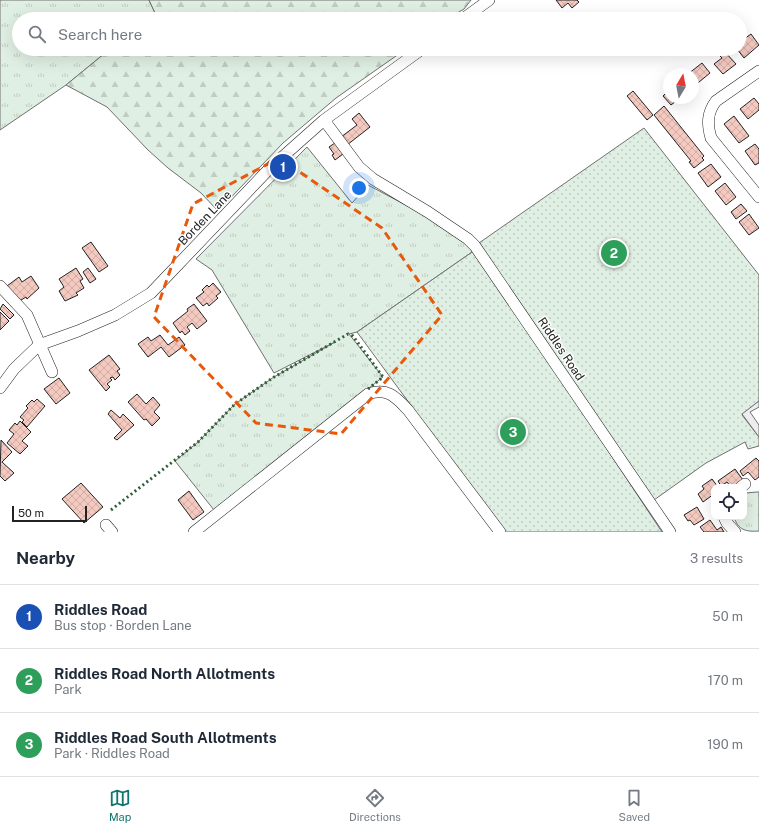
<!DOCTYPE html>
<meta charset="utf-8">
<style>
:root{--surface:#fff;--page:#f2f2f3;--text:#1f2937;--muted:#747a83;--line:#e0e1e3;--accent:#0f766e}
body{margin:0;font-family:"Public Sans",sans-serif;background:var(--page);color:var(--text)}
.controls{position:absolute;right:12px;bottom:12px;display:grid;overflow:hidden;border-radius:8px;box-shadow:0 4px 16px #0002}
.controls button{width:36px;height:36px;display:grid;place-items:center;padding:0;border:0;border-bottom:1px solid var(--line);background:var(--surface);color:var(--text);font:20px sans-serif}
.compass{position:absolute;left:663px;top:68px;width:36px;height:36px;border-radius:50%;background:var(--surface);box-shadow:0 4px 16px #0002;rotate:10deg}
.scale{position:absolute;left:12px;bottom:10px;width:75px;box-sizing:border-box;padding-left:4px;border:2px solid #222;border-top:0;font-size:11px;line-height:14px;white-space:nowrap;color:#222;-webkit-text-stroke:3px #fff;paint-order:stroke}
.you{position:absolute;left:359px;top:188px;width:14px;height:14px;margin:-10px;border:3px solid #fff;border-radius:50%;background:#1a73e8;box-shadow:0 0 0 6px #1a73e833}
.badge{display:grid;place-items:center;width:26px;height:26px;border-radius:50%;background:var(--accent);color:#fff;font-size:13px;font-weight:700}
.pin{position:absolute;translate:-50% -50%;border:2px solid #fff;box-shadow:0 1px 4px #0006}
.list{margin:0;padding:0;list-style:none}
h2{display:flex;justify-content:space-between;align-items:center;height:52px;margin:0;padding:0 16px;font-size:17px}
h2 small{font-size:13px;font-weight:400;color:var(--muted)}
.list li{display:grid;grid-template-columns:26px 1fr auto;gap:12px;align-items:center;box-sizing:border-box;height:64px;padding:0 16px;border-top:1px solid var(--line)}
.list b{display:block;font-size:15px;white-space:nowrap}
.list p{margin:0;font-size:13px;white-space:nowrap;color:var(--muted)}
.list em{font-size:13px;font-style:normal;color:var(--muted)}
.icon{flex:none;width:22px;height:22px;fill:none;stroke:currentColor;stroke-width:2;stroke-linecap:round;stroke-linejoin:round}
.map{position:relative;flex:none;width:759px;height:532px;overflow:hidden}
.search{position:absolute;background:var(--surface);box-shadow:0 4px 16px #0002;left:12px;right:12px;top:12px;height:44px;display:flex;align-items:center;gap:10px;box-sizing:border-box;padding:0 14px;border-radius:22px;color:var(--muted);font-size:15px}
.sheet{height:244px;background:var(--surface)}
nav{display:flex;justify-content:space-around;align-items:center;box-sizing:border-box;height:56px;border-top:1px solid var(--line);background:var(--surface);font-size:11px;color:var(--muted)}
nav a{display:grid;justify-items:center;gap:2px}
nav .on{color:var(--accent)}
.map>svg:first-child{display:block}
.grass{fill:url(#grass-tufts);stroke:#6f6f6f}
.forest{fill:url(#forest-firs);stroke:#6f6f6f}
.park{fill:url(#park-dots);stroke:#6f6f6f}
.parking{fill:#ededed;stroke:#6f6f6f}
.building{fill:url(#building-cross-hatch);stroke:#222}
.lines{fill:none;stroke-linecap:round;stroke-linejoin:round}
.minor-casing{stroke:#222;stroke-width:12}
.minor{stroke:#fff;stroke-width:11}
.hedge{stroke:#2f5e38;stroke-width:3;stroke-dasharray:2 3;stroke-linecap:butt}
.marked{fill:none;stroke:#e8590c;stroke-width:3;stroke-dasharray:8 5;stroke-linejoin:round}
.labels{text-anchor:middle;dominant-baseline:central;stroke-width:3;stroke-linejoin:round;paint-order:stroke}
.street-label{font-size:12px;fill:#222;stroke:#fff}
</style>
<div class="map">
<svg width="759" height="532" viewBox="0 0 759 532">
<defs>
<pattern id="grass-tufts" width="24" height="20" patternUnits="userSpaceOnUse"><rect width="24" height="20" fill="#e0efe3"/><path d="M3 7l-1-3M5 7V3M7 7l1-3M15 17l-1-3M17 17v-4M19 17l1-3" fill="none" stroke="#c0cdc2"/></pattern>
<pattern id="forest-firs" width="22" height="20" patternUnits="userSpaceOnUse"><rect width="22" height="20" fill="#e0efe3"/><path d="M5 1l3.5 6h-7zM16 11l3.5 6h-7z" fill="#c0cdc2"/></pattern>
<pattern id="park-dots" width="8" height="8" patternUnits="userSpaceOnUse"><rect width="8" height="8" fill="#e0efe3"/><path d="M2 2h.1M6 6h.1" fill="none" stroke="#c0cdc2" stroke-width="1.8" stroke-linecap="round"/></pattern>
<pattern id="building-cross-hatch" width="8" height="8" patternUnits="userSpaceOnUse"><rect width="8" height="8" fill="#f3c9c0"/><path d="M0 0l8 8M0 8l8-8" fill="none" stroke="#d0aca5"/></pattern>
</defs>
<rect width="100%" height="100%" fill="#fff"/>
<path class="grass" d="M 0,0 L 149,0 L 155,13 L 147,19 L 19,19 L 19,49 L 110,49 L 66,85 L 0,130 Z
M 307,147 L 352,203 L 368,185 L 432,219 L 475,250 L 357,332 L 349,334 L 383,377 L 214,510 L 175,461 L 198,442 L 235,404 L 274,377 L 335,342 L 274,373 L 212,270 L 196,259 Z
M 757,492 L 759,492 L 759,531 C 746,532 738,530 734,517 L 744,517 L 744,494 L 746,493 Z"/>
<path class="forest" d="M 149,0 L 471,0 L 464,9 L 447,19 L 147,19 L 155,13 Z
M 110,49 L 406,49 L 336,98 L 283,143 L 218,211 L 201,193 L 168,168 L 148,150 L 107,107 L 66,85 Z"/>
<path class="park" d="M 644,128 L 759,275 L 759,401 L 742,415 L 759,437 L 759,446 L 748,449 L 745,442 L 706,463 L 654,500 L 479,243 Z
M 475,250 L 662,532 L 504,532 L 357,332 Z"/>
<path class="parking" d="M 759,401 L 759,407 L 750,412 L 759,425 L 759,437 L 742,414 Z"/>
<path class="building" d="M 556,0 L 577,0 L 579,2 L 572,8 L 568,3 L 562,8 Z
M 751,34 L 759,45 L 744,58 L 737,49 L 740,49 L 740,42 Z
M 725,52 L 736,64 L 723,74 L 714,64 L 722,58 L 720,56 Z
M 702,63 L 710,73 L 693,87 L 693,74 L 688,74 Z
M 669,90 L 669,98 L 680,98 L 671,105 L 663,96 Z
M 633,91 L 653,115 L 647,120 L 627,96 Z
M 754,98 L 759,104 L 759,110 L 748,119 L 740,109 Z
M 664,106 L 704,156 L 702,158 L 704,160 L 694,168 L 689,162 L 691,161 L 654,115 Z
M 359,113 L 370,127 L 347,145 L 341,137 L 357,125 L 352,119 Z
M 734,116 L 749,136 L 739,143 L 724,124 Z
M 335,143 L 343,154 L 335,160 L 332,155 L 334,154 L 329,147 Z
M 755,144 L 759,149 L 759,163 L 755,165 L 745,151 Z
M 711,164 L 721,177 L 708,187 L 698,173 Z
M 725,183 L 736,197 L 726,205 L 715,191 Z
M 741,204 L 747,211 L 736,219 L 731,212 Z
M 749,214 L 759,228 L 749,235 L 739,222 Z
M 91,242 L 108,266 L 99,272 L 82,248 Z
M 76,268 L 83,279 L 80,281 L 84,288 L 76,293 L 78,295 L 65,301 L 59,291 L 64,287 L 59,279 Z
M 88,268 L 96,279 L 90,283 L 83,272 Z
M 31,276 L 39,288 L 27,299 L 26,297 L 18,302 L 7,286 L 19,277 L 22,282 Z
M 213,283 L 221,292 L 216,296 L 218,298 L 209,306 L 207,303 L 203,306 L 196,298 L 204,292 L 202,290 L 207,285 L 209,287 Z
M 3,304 L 14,315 L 10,319 L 0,309 Z
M 194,304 L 207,321 L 197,329 L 192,323 L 187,327 L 190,331 L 185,335 L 182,331 L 180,333 L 173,323 L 188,311 L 187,309 Z
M 0,312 L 9,321 L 0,330 Z
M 160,335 L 168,345 L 179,337 L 185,345 L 169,357 L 161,347 L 148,357 L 138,344 L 148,337 L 151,341 Z
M 109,355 L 120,369 L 117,371 L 120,375 L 115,380 L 113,377 L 110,378 L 112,380 L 107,384 L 110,387 L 106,391 L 89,370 Z
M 59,378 L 70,393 L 56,404 L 44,389 Z
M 137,394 L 146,404 L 153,397 L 160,405 L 154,412 L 160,418 L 152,426 L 146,419 L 144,420 L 128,402 Z
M 37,399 L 45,406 L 27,427 L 22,422 L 24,420 L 20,417 L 28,408 L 26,406 L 32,400 L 34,402 Z
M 111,410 L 120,418 L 123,414 L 134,425 L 117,440 L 114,438 L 122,430 L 108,414 Z
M 20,421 L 31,432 L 22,441 L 28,446 L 20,454 L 7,443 L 14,434 L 9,430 L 15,423 L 17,425 Z
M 1,440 L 12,452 L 2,462 L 14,473 L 5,481 L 0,476 Z
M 756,458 L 759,461 L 759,477 L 755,480 L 748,472 L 743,476 L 740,471 Z
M 735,469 L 743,480 L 738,487 L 731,487 L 727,482 L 721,486 L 718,481 Z
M 712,479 L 718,487 L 714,487 L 714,494 L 703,502 L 698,494 L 704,489 L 702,486 Z
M 81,483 L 103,507 L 84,523 L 62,499 Z
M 189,491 L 204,512 L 193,520 L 178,500 Z
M 697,507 L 704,519 L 694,525 L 690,520 L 688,521 L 684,515 Z
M 710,520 L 717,530 L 721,527 L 724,532 L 704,532 L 700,527 Z"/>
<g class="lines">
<g class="minor-casing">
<path id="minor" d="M 463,19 L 489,0
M 759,71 L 716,101 C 707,113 707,124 711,138 L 759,197
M 324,120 L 359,167 L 373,179 L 428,212 L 468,239 L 475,246 L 670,532
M 0,286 L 27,315 L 52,372
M 0,388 L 14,369 L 39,345 L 78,331 L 115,315 L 151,293 L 270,168 L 324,120 L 422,49
M 741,487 L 745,484
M 724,517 L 727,523 L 735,532
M 106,525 L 112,532
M 194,532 L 368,394 C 387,387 396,397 408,410 L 500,532"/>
</g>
<use href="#minor" class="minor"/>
<path class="hedge" d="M 111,510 L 198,442 L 235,404 L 274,377 L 348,334 L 353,336 L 383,377 L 367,390"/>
</g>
<path class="marked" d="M 279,158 L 382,228 L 442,315 L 341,434 L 256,423 L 154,317 L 193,204 Z"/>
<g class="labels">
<g class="street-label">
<text transform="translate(205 218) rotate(-46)">Borden Lane</text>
<text transform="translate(561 349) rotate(56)">Riddles Road</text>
</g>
</g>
</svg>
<div class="controls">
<button><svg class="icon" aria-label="locate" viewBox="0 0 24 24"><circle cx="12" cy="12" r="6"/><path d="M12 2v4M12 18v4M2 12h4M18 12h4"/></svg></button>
</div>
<svg class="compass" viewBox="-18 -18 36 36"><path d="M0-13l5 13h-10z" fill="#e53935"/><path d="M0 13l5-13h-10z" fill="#747a83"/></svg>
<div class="scale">50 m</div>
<div class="you"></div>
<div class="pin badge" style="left:283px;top:167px;background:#1a4fb4">1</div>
<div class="pin badge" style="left:614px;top:253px;background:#2e9e5b">2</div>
<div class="pin badge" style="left:513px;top:432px;background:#2e9e5b">3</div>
<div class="search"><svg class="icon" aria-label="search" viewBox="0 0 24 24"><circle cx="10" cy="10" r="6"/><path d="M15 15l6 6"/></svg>Search here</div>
</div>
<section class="sheet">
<h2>Nearby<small>3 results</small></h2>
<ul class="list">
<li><span class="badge" style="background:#1a4fb4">1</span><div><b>Riddles Road</b><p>Bus stop · Borden Lane</p></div><em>50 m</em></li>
<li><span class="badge" style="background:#2e9e5b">2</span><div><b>Riddles Road North Allotments</b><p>Park</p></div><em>170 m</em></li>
<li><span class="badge" style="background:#2e9e5b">3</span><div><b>Riddles Road South Allotments</b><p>Park · Riddles Road</p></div><em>190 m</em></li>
</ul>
</section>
<nav>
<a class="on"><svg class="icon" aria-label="map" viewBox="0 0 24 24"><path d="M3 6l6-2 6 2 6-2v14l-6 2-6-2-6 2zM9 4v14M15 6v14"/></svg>Map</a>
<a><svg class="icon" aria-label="directions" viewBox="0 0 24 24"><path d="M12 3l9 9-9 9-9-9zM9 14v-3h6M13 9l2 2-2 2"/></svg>Directions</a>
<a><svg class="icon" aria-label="saved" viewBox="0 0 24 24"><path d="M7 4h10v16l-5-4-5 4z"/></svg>Saved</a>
</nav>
